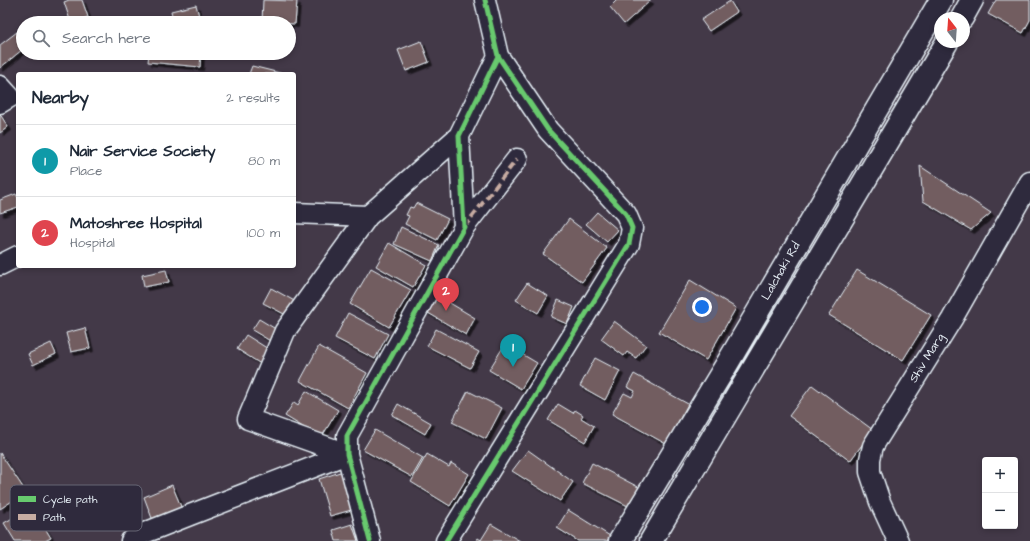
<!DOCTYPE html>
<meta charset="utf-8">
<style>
:root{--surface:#fff;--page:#f6f6f7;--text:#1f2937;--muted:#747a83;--line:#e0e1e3;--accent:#ea580c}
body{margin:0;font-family:"Architects Daughter",sans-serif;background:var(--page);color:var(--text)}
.controls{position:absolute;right:12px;bottom:12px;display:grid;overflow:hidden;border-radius:4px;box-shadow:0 2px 6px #0003}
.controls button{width:36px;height:36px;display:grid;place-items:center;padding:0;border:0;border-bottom:1px solid var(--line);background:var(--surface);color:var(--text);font:20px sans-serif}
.compass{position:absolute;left:934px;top:12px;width:36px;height:36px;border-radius:50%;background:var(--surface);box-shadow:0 2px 6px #0003;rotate:343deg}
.you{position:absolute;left:702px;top:307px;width:14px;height:14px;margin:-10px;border:3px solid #fff;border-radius:50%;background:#1a73e8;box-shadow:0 0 0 6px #1a73e833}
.badge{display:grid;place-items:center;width:26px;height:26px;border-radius:50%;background:var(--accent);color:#fff;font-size:13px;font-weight:700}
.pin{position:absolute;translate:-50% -33px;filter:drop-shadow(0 1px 2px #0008)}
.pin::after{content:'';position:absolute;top:21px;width:14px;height:12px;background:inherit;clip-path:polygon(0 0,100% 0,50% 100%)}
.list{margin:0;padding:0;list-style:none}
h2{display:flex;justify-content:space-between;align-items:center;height:52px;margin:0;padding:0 16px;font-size:17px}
h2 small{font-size:13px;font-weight:400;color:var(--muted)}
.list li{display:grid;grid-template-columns:26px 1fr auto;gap:12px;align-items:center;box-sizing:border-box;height:72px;padding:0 16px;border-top:1px solid var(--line)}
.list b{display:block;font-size:15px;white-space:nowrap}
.list p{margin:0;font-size:13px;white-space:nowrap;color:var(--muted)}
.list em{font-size:13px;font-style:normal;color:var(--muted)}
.icon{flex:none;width:22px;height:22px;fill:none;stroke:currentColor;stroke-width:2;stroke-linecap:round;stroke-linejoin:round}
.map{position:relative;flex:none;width:1030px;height:541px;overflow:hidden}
.search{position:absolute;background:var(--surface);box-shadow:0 2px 6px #0003;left:16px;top:16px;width:280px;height:44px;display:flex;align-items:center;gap:10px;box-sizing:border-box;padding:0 14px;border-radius:22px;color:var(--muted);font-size:15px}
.panel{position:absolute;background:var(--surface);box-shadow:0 2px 6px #0003;left:16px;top:72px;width:280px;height:196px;border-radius:4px}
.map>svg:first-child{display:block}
.building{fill:#725d60;stroke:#e8f1f8;filter:url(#shadow)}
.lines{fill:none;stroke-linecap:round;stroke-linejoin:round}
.minor-casing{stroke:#e8f1f8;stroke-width:23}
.secondary-casing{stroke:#e8f1f8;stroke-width:25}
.minor{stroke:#2f2a3d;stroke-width:20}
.secondary{stroke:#2f2a3d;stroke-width:22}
.quiet{stroke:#c7aca2;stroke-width:4;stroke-dasharray:8 4;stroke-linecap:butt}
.cycleway-casing{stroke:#2f2a3d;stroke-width:8}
.cycleway{stroke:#67ca6e;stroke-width:5}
.labels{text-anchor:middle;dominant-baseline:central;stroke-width:3.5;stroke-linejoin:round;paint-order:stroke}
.street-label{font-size:12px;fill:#e8f1f8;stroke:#2f2a3d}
.key{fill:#2f2a3d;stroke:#666675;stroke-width:1}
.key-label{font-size:11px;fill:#e8f1f8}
</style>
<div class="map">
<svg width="1030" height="541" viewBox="0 0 1030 541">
<defs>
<filter id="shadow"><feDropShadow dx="3.5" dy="3.5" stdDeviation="0" flood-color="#0009"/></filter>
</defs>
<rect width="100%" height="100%" fill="#433948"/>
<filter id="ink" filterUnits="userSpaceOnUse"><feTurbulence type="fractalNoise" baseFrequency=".025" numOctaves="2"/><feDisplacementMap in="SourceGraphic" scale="8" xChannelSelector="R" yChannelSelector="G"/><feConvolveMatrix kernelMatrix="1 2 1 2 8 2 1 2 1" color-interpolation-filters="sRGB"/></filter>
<g filter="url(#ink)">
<path class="building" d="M 69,0 L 82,0 L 88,17 L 71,23 L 64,2 Z
M 263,0 L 297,1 L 295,24 L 262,22 Z
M 617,0 L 650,0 L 650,1 L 624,24 L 610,7 Z
M 996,0 L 1030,0 L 1030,20 L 1023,33 L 988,14 Z
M 730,1 L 737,12 L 709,31 L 701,20 Z
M 196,5 L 201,23 L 174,23 L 171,11 Z
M 17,32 L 23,39 L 23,49 L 0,68 L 0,45 Z
M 421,41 L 429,62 L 406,71 L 398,50 Z
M 149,53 L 201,53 L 200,67 L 148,62 Z
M 252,66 L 284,74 L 249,74 Z
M 0,114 L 8,127 L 0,133 Z
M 920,166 L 991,213 L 971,230 L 923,201 Z
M 16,194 L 18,198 L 18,207 L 0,213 L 0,200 Z
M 416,203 L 448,219 L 437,240 L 405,224 L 409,216 L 406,215 L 410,207 L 413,208 Z
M 597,212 L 618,230 L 607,242 L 586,224 Z
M 569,219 L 607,248 L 582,282 L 543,254 Z
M 401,227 L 439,245 L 432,261 L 394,244 Z
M 389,243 L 426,265 L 413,287 L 376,266 Z
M 371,268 L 411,290 L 389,327 L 350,304 Z
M 166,270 L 169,282 L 144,287 L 142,275 Z
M 857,270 L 931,315 L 903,360 L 829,315 Z
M 690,280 L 736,308 L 706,360 L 659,332 Z
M 527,283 L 548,296 L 538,313 L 516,300 Z
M 271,288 L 298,303 L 290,317 L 263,303 Z
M 433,293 L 475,318 L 466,335 L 423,310 Z
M 558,300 L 574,307 L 567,324 L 551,317 Z
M 348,313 L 388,334 L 375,359 L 335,338 Z
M 259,319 L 279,331 L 272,342 L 252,330 Z
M 614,321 L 646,345 L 636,358 L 627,352 L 624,356 L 601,339 Z
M 85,328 L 90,348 L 71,352 L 66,333 Z
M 436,329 L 479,352 L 470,368 L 427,346 Z
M 246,335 L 273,352 L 264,366 L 237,349 Z
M 51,343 L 56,354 L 33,365 L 28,354 Z
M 505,344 L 537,363 L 521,389 L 489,370 Z
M 319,346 L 367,373 L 348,408 L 300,381 Z
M 595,358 L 620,371 L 605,400 L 580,386 Z
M 634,374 L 688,404 L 666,444 L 612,414 L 624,393 L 632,397 L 635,391 L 627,387 Z
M 812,385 L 873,430 L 850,461 L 789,416 Z
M 306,391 L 338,410 L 321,438 L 285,416 L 294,402 L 298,405 Z
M 468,391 L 502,408 L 486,439 L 452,422 Z
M 398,404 L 431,423 L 425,434 L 392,415 Z
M 558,404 L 573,413 L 575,410 L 583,415 L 581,418 L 594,426 L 585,442 L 548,420 Z
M 375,430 L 423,458 L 412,477 L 363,450 Z
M 528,450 L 573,482 L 560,501 L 512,471 Z
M 0,453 L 26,492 L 0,509 Z
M 427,454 L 449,467 L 451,463 L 469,474 L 450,506 L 411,482 Z
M 592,463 L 646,491 L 636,510 L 582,483 Z
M 343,471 L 355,509 L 330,516 L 319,479 Z
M 172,485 L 182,509 L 153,521 L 144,497 Z
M 32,507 L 51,538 L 45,541 L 15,541 L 4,523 Z
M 568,510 L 610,536 L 607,541 L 578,541 L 557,528 Z
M 352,524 L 358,541 L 336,541 L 333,530 Z
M 491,524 L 520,541 L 476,541 L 478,538 L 481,540 Z"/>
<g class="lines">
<g class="minor-casing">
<path id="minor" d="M 0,86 L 10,97 L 0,103
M 294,213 L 368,216
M 464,227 L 517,159
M 0,265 L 18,256
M 347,454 L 248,419 L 285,331 L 368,216 L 459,136
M 131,541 L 142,534 L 190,515 L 347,454
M 370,541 L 347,454 L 347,436 L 464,227 L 459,136 L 498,56 L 485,0
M 446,541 L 629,244 L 632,228 L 626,214 L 548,130 L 498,56
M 898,541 L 880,502 L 870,472 L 870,459 L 873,446 L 952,319 L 1030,182"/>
</g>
<g class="secondary-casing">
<path id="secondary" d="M 962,18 L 972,0
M 620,541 L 727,364 L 941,0
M 651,541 L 947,42"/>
</g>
<use href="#minor" class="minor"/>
<use href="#secondary" class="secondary"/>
<path class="quiet" d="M 464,227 L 517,159"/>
<g class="cycleway-casing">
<path id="cycleway" d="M 370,541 L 347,454 L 347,436 L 464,227 L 459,136 L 498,56 L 485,0
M 446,541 L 629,244 L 632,228 L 626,214 L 548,130 L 498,56"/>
</g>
<use href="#cycleway" class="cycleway"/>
</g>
</g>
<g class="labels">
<g class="street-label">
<text transform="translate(781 271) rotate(-60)">Lalchaki Rd</text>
<text transform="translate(927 358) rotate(-58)">Shiv Marg</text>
</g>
</g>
<rect x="10" y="485" width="132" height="46" rx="6" class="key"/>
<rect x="18" y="496" width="18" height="6" fill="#67ca6e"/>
<rect x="18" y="514" width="18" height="6" fill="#c7aca2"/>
<g class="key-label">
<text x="43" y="503">Cycle path</text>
<text x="43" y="521">Path</text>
</g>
</svg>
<div class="controls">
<button>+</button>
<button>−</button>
</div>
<svg class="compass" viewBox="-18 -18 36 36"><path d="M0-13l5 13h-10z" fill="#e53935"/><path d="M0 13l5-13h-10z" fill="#747a83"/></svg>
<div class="you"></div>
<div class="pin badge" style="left:513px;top:367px;background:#0f9aa8">1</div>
<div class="pin badge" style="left:446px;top:311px;background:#e0444e">2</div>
<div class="search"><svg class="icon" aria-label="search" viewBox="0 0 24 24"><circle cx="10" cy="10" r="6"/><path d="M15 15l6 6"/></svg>Search here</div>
<section class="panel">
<h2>Nearby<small>2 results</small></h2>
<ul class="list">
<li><span class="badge" style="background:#0f9aa8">1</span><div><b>Nair Service Society</b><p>Place</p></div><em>80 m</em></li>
<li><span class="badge" style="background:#e0444e">2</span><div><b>Matoshree Hospital</b><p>Hospital</p></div><em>100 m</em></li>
</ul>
</section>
</div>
